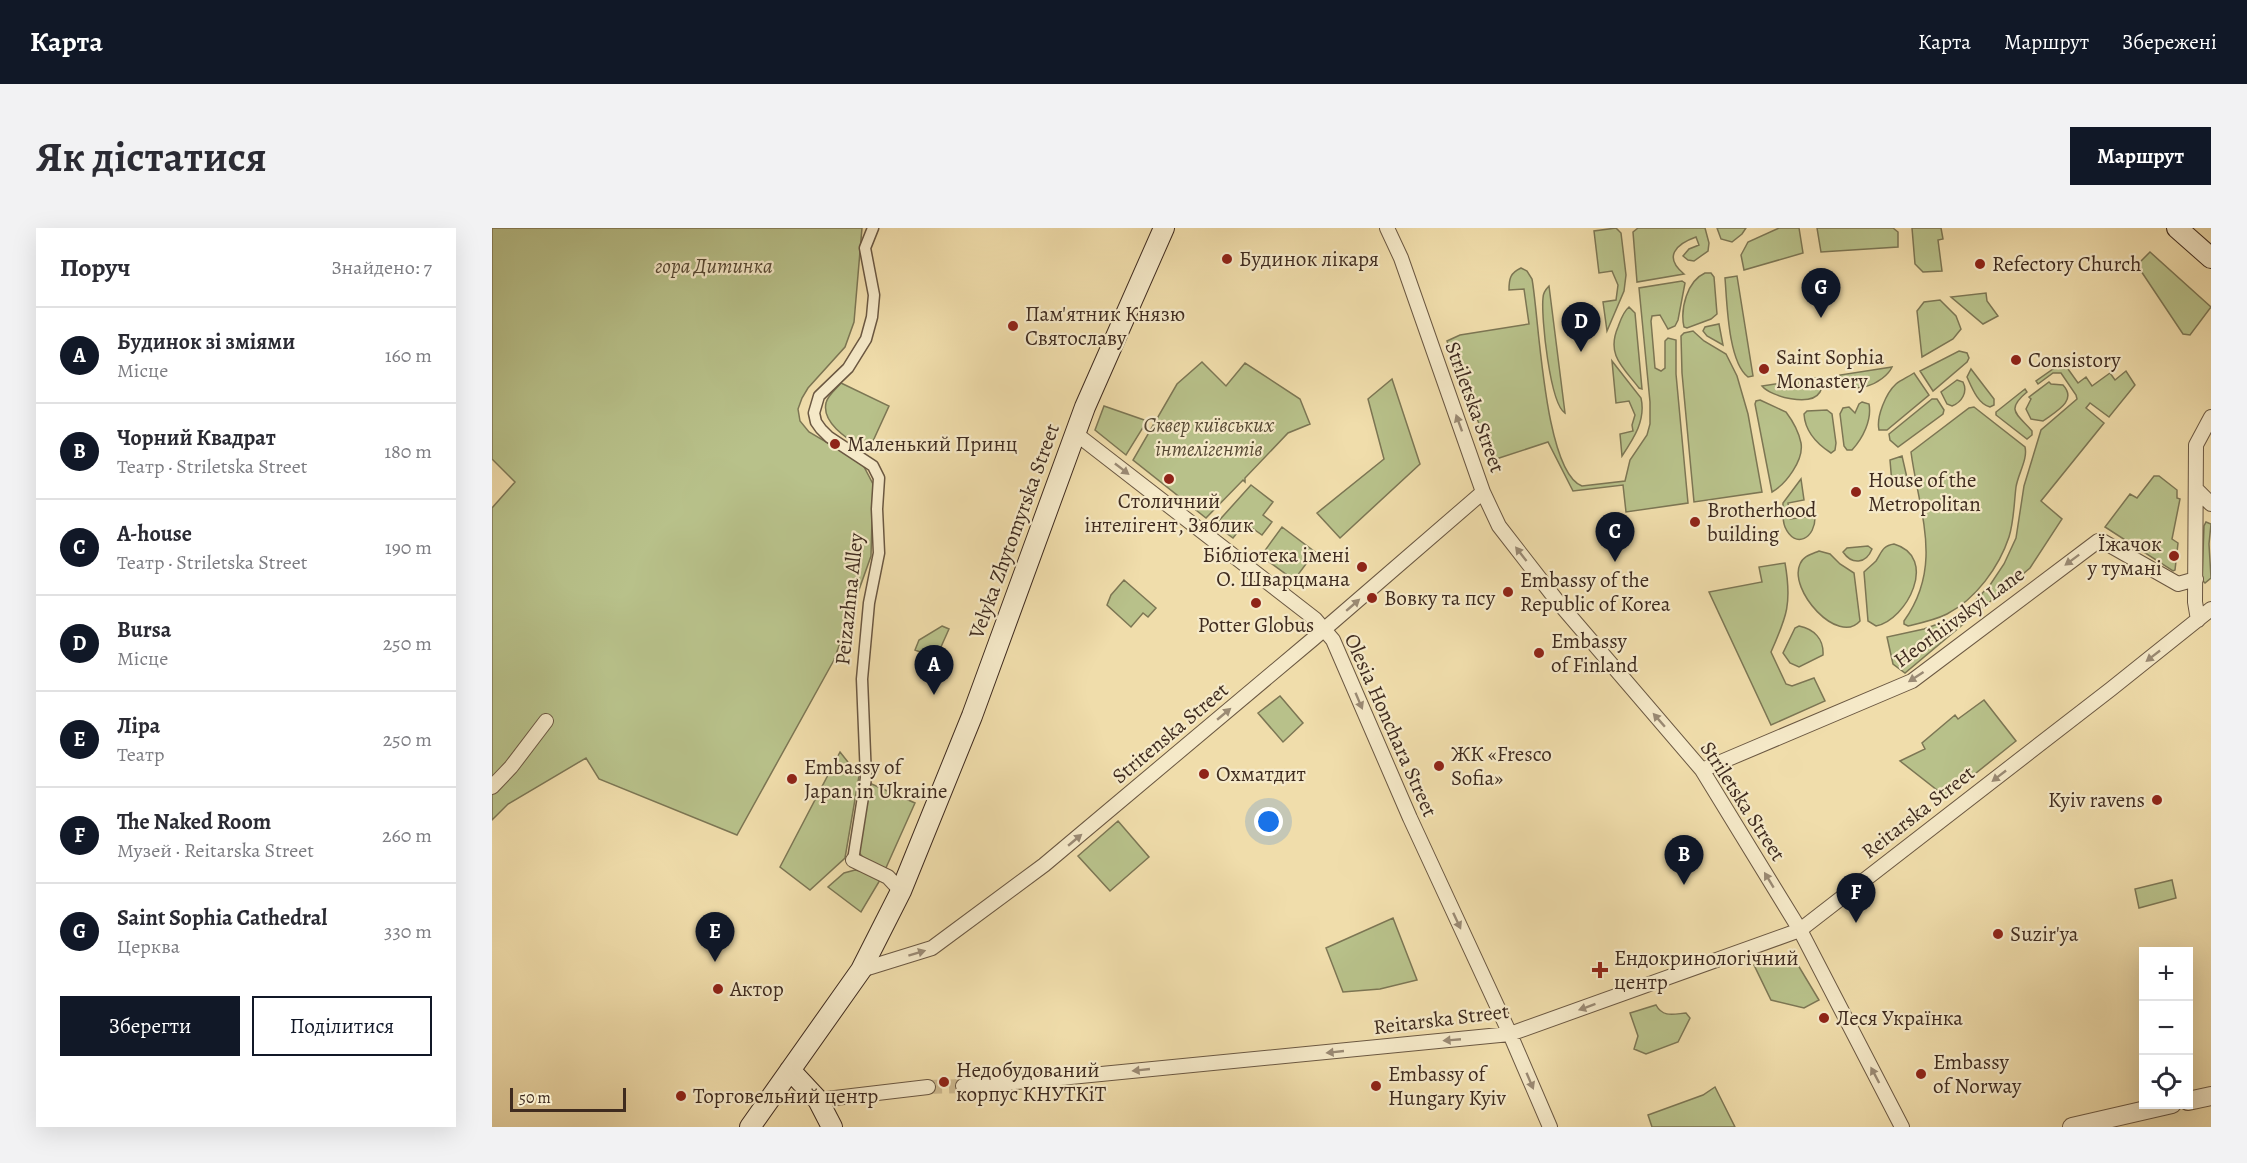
<!DOCTYPE html>
<html lang="uk">
<meta charset="utf-8">
<style>
:root{--surface:#fff;--page:#f2f2f3;--text:#2b2b33;--muted:#7c7c81;--line:#e1e1e2;--accent:#111827}
body{margin:0;font-family:Alegreya,serif;background:var(--page);color:var(--text)}
.controls{position:absolute;right:18px;bottom:18px;display:grid;overflow:hidden;border-radius:0px;box-shadow:0 6px 24px #0002}
.controls button{width:54px;height:54px;display:grid;place-items:center;padding:0;border:0;border-bottom:2px solid var(--line);background:var(--surface);color:var(--text);font:30px sans-serif}
.scale{position:absolute;left:18px;bottom:15px;width:116px;box-sizing:border-box;padding-left:6px;border:3px solid #3f2b1f;border-top:0;font-size:16px;line-height:21px;white-space:nowrap;color:#3f2b1f;-webkit-text-stroke:4px #f5e9c8;paint-order:stroke}
.you{position:absolute;left:777px;top:594px;width:21px;height:21px;margin:-15px;border:4px solid #fff;border-radius:50%;background:#1a73e8;box-shadow:0 0 0 9px #1a73e833}
.badge{display:grid;place-items:center;width:39px;height:39px;border-radius:50%;background:var(--accent);color:#fff;font-size:20px;font-weight:700}
.pin{position:absolute;translate:-50% -50px;filter:drop-shadow(0 2px 3px #0008)}
.pin::after{content:'';position:absolute;top:32px;width:21px;height:18px;background:inherit;clip-path:polygon(0 0,100% 0,50% 100%)}
.list{margin:0;padding:0;list-style:none}
h2{display:flex;justify-content:space-between;align-items:center;height:78px;margin:0;padding:0 24px;font-size:26px}
h2 small{font-size:20px;font-weight:400;color:var(--muted)}
.list li{display:grid;grid-template-columns:39px 1fr auto;gap:18px;align-items:center;box-sizing:border-box;height:96px;padding:0 24px;border-top:2px solid var(--line)}
.list b{display:block;font-size:22px;white-space:nowrap}
.list p{margin:0;font-size:20px;white-space:nowrap;color:var(--muted)}
.list em{font-size:20px;font-style:normal;color:var(--muted)}
.actions{display:flex;gap:12px;padding:18px 24px}
.actions a{flex:1;padding:14px 0;border:2px solid var(--accent);border-radius:0px;text-align:center;font-size:21px;color:var(--accent)}
.actions .main{background:var(--accent);color:#fff}
.icon{flex:none;width:33px;height:33px;fill:none;stroke:currentColor;stroke-width:2;stroke-linecap:round;stroke-linejoin:round}
.map{position:relative;flex:none;width:1719px;height:899px;overflow:hidden;border-radius:0px}
header{display:flex;align-items:center;gap:36px;box-sizing:border-box;height:84px;padding:0 30px;background:var(--accent);color:#fff}
header strong{font-size:28px}
nav{display:flex;gap:33px;margin-inline-start:auto;font-size:21px}
.intro{display:flex;align-items:center;justify-content:space-between;box-sizing:border-box;height:144px;padding:0 36px}
h1{margin:0;font-size:42px}
.button{padding:15px 27px;border-radius:0px;background:var(--accent);color:#fff;font-size:21px;font-weight:700}
main{display:flex;gap:36px;padding:0 36px}
aside{flex:1;background:var(--surface);border-radius:0px;box-shadow:0 6px 24px #0002}
.map>svg:first-child{display:block}
.green{fill:#b8c18a;stroke:#7c7654;stroke-width:1.5}
.lines{fill:none;stroke-linecap:round;stroke-linejoin:round}
.minor-tunnel{stroke:#cdb98f;stroke-width:14;stroke-dasharray:14 7;stroke-linecap:butt}
.pedestrian-casing{stroke:#6b5842;stroke-width:13}
.minor-casing{stroke:#6b5842;stroke-width:16}
.tertiary-casing{stroke:#6b5842;stroke-width:20}
.secondary-casing{stroke:#3f2b1f;stroke-width:22}
.pedestrian{stroke:#f5e9c8;stroke-width:10}
.minor{stroke:#f5e9c8;stroke-width:14}
.tertiary{stroke:#f5e9c8;stroke-width:18}
.secondary{stroke:#f5e9c8;stroke-width:20}
.oneway{fill:#9a8a74}
.poi-dot{fill:#8f2418;stroke:#f5e9c8;stroke-width:2}
.labels{text-anchor:middle;dominant-baseline:central;stroke-width:4.5;stroke-linejoin:round;paint-order:stroke}
.poi-label{font-size:21px;fill:#3f2b1f;stroke:#f5e9c8;text-anchor:start}
.park-label{font-size:21px;font-style:italic;fill:#574934;stroke:#f5e9c8}
.street-label{font-size:21px;fill:#3f2b1f;stroke:#f5e9c8}
</style>
<header>
<strong>Карта</strong>
<nav><a>Карта</a><a>Маршрут</a><a>Збережені</a></nav>
</header>
<div class="intro"><h1>Як дістатися</h1><a class="button">Маршрут</a></div>
<main>
<aside>
<h2>Поруч<small>Знайдено: 7</small></h2>
<ul class="list">
<li><span class="badge">A</span><div><b>Будинок зі зміями</b><p>Місце</p></div><em>160 m</em></li>
<li><span class="badge">B</span><div><b>Чорний Квадрат</b><p>Театр · Striletska Street</p></div><em>180 m</em></li>
<li><span class="badge">C</span><div><b>A-house</b><p>Театр · Striletska Street</p></div><em>190 m</em></li>
<li><span class="badge">D</span><div><b>Bursa</b><p>Місце</p></div><em>250 m</em></li>
<li><span class="badge">E</span><div><b>Ліра</b><p>Театр</p></div><em>250 m</em></li>
<li><span class="badge">F</span><div><b>The Naked Room</b><p>Музей · Reitarska Street</p></div><em>260 m</em></li>
<li><span class="badge">G</span><div><b>Saint Sophia Cathedral</b><p>Церква</p></div><em>330 m</em></li>
</ul>
<div class="actions"><a class="main">Зберегти</a><a>Поділитися</a></div>
</aside>
<div class="map">
<svg width="1719" height="899" viewBox="0 0 1719 899">
<rect width="100%" height="100%" fill="#f0ddab"/>
<filter id="stains"><feTurbulence type="fractalNoise" baseFrequency=".00333" numOctaves="4"/><feColorMatrix values="0 0 0 0 .2 0 0 0 0 .09 0 0 0 0 .02 0 0 0 .5 -.17"/></filter>
<radialGradient id="worn" r=".72"><stop offset=".6" stop-color="#630" stop-opacity="0"/><stop offset="1" stop-color="#630" stop-opacity=".3"/></radialGradient>
<path class="green" d="M 0,0 L 370,0 L 362,94 L 353,119 L 316,160 L 310,170 L 306,181 L 308,193 L 317,204 L 370,235 L 381,256 L 379,328 L 342,432 L 245,607 L 107,551 L 94,530 L 16,576 L 0,592 L 0,280 L 23,254 L 0,231 Z
M 1124,0 L 1129,5 L 1134,47 L 1132,63 L 1115,103 L 1111,74 L 1124,72 L 1126,57 L 1120,43 L 1107,45 L 1102,3 Z
M 1146,0 L 1213,0 L 1217,15 L 1216,23 L 1202,33 L 1196,32 L 1191,28 L 1197,21 L 1207,17 L 1204,9 C 1184,16 1171,29 1192,46 L 1145,54 L 1141,4 Z
M 1225,0 L 1254,0 L 1250,6 L 1240,14 L 1229,11 Z
M 1287,0 L 1307,0 L 1311,25 L 1252,42 L 1249,27 L 1256,14 Z
M 1325,0 L 1401,0 L 1406,4 L 1406,19 L 1329,24 Z
M 1420,0 L 1449,0 L 1451,11 L 1446,12 L 1450,43 L 1431,44 L 1423,36 Z
M 1658,24 L 1719,79 L 1698,107 L 1691,106 L 1645,37 Z
M 1029,40 L 1035,43 L 1040,51 C 1047,88 1052,244 1090,258 L 1133,253 L 1138,232 L 1155,207 L 1158,196 L 1158,174 L 1147,60 L 1190,53 L 1193,55 L 1186,92 L 1183,98 L 1176,101 L 1168,87 L 1160,88 L 1159,93 L 1163,140 L 1169,143 L 1173,140 L 1173,113 L 1176,110 L 1184,112 L 1184,146 L 1196,275 L 1134,284 L 1131,257 L 1081,263 L 1056,214 L 1001,232 L 955,113 L 968,107 L 1037,96 L 1032,61 L 1017,62 C 1017,51 1018,45 1029,40 Z
M 1213,45 L 1219,45 L 1222,49 L 1225,86 L 1219,91 L 1195,100 L 1192,99 C 1188,81 1195,53 1213,45 Z
M 1245,48 L 1261,148 L 1256,149 C 1236,134 1235,74 1233,50 Z
M 1057,58 L 1073,185 C 1058,176 1049,89 1051,70 C 1051,65 1053,62 1057,58 Z
M 1494,65 L 1495,73 L 1506,88 L 1491,96 L 1459,69 Z
M 1448,72 L 1464,88 L 1469,101 L 1461,111 L 1430,129 L 1425,83 L 1432,74 Z
M 1137,79 L 1143,85 L 1150,161 L 1147,160 C 1131,139 1114,127 1126,99 C 1129,91 1131,84 1137,79 Z
M 1227,96 L 1231,117 L 1215,108 L 1211,103 L 1213,99 Z
M 1201,103 L 1212,113 L 1234,126 L 1245,148 L 1256,186 L 1270,264 L 1202,274 L 1190,145 L 1189,108 L 1192,105 Z
M 1467,123 L 1475,125 L 1477,130 L 1475,134 L 1441,163 L 1428,143 Z
M 1120,133 L 1149,170 C 1154,192 1142,210 1130,228 L 1128,206 L 1141,203 L 1140,197 L 1143,187 L 1137,173 L 1124,175 Z
M 710,134 L 734,158 L 753,135 L 808,171 L 818,196 L 796,205 L 753,250 L 753,254 L 751,252 L 714,290 L 641,232 L 685,156 Z
M 1571,134 L 1586,155 L 1594,149 L 1600,158 L 1618,145 L 1623,152 L 1634,143 L 1643,157 L 1617,189 L 1598,175 L 1594,180 L 1612,195 L 1549,273 L 1570,291 L 1538,340 L 1413,445 L 1401,436 L 1395,409 L 1432,401 L 1457,392 L 1480,376 L 1498,357 L 1512,336 L 1524,310 L 1532,258 L 1549,202 L 1585,171 L 1584,167 L 1569,145 L 1561,145 L 1546,156 L 1544,153 Z
M 1400,139 C 1393,155 1356,172 1348,147 Z
M 1479,141 L 1502,171 L 1502,177 L 1498,179 C 1486,176 1480,160 1475,149 Z
M 1422,145 L 1437,167 L 1395,202 L 1387,202 C 1384,189 1394,165 1404,156 C 1409,152 1416,149 1422,145 Z
M 1330,149 C 1330,154 1331,159 1328,164 C 1319,179 1279,169 1270,158 Z
M 900,151 L 928,236 L 848,310 L 825,285 L 892,231 L 876,171 Z
M 1465,152 L 1471,154 C 1476,164 1470,174 1460,178 L 1455,176 L 1449,164 Z
M 1557,154 L 1559,156 L 1571,157 C 1586,173 1563,184 1551,193 L 1539,191 L 1534,181 L 1539,171 L 1537,169 Z
M 349,155 L 397,178 L 376,224 C 361,214 329,197 334,175 C 335,168 344,161 349,155 Z
M 1533,161 L 1535,164 C 1513,182 1525,186 1540,203 L 1540,207 L 1535,211 L 1504,187 L 1504,184 Z
M 1440,171 L 1445,171 L 1452,182 L 1451,186 L 1406,219 L 1398,212 L 1397,206 Z
M 1268,172 L 1294,184 C 1300,192 1307,205 1309,215 C 1312,232 1294,256 1280,264 L 1263,176 L 1264,173 Z
M 1370,174 L 1377,176 C 1380,192 1371,210 1360,222 L 1355,222 L 1352,218 L 1348,186 L 1351,180 L 1357,179 L 1363,185 L 1367,176 Z
M 612,178 L 655,193 L 634,227 L 603,202 Z
M 1482,179 L 1533,219 C 1536,231 1526,246 1524,259 C 1522,275 1522,293 1517,309 C 1507,339 1484,371 1455,386 C 1443,392 1429,395 1416,398 L 1412,396 L 1412,393 C 1452,337 1427,285 1419,224 L 1477,180 Z
M 1335,182 L 1340,186 L 1344,215 L 1343,222 L 1339,225 C 1325,216 1313,203 1312,186 L 1315,183 Z
M 1410,228 L 1416,254 L 1400,256 L 1398,232 Z
M 1662,248 L 1667,248 L 1685,262 L 1685,270 L 1688,271 L 1680,311 L 1686,315 L 1683,342 L 1681,343 L 1613,299 L 1638,266 L 1645,270 Z
M 1309,251 L 1312,272 L 1296,275 L 1298,291 L 1323,288 C 1324,310 1303,322 1293,299 C 1290,292 1291,282 1291,275 Z
M 759,257 L 781,274 L 771,287 L 780,294 L 770,307 L 753,295 L 741,310 L 723,297 Z
M 1714,294 L 1719,296 L 1717,316 L 1719,350 L 1713,355 L 1710,352 L 1712,298 Z
M 790,299 L 823,324 L 802,352 L 769,328 Z
M 1402,316 C 1447,329 1415,392 1384,398 L 1376,393 L 1372,344 C 1376,340 1380,337 1384,333 C 1390,324 1390,318 1402,316 Z
M 1376,318 L 1380,321 C 1374,336 1360,337 1351,324 L 1355,320 Z
M 1327,323 L 1338,326 L 1348,336 L 1362,345 L 1368,393 C 1346,418 1296,362 1308,336 C 1311,328 1320,326 1327,323 Z
M 1293,335 C 1300,375 1295,388 1279,424 L 1294,456 L 1300,458 L 1322,450 L 1333,473 L 1279,497 L 1217,364 L 1270,354 L 1267,339 Z
M 632,352 L 664,380 L 656,389 L 651,385 L 639,399 L 615,377 L 619,367 Z
M 450,398 L 457,401 L 444,430 L 423,422 L 427,412 Z
M 1307,398 C 1322,401 1332,411 1331,427 L 1307,439 L 1298,435 L 1291,425 L 1303,400 Z
M 788,468 L 811,495 L 791,514 L 766,485 Z
M 1492,472 L 1524,513 L 1454,569 L 1408,533 L 1433,521 L 1430,515 L 1463,487 L 1466,491 Z
M 348,524 L 367,548 L 353,630 L 318,662 L 288,639 Z
M 375,554 L 423,575 L 393,642 C 381,636 370,633 365,620 Z
M 626,593 L 657,629 L 618,663 L 586,628 Z
M 363,642 L 373,644 L 388,652 L 369,684 L 336,659 L 352,645 Z
M 1680,652 L 1684,670 L 1647,680 L 1643,661 Z
M 901,690 L 925,752 L 888,761 L 851,764 L 834,720 Z
M 1286,726 L 1300,727 L 1327,772 L 1312,780 L 1279,772 L 1262,737 Z
M 1164,777 C 1171,790 1182,786 1194,785 L 1198,790 L 1186,814 L 1154,826 L 1142,821 L 1146,808 L 1138,785 Z
M 1223,859 L 1243,899 L 1160,899 L 1156,887 L 1211,867 Z"/>
<g class="lines">
<path class="minor-tunnel" d="M 436,859 L 471,858"/>
<g class="pedestrian-casing">
<path id="pedestrian" d="M 361,632 L 374,550 L 370,451 L 377,375 L 387,325 L 385,281 L 387,250 L 381,238 L 337,209 L 329,201 L 324,194 L 322,185 L 327,168 L 356,140 L 374,111 L 380,89 L 382,67 L 373,20 L 381,0"/>
</g>
<g class="minor-casing">
<path id="minor" d="M 895,0 L 909,30 L 991,264 L 1007,298 L 1066,374 L 1210,542 L 1308,702 L 1410,899
M 583,205 L 823,391 L 841,412 L 918,590 L 1018,806 L 1058,899
M 1705,262 L 1719,276
M 1706,392 L 1703,374 L 1704,217 L 1719,189
M 1210,542 L 1420,453 L 1606,313 L 1612,314 L 1686,356 L 1704,351
M 0,559 L 19,539 L 54,493
M 361,632 L 396,649 L 409,663
M 369,742 L 440,720 L 552,637 L 821,411 L 991,264
M 471,858 L 548,852 L 1018,806 L 1308,702 L 1619,461 L 1719,381
M 326,872 L 436,859"/>
</g>
<g class="tertiary-casing">
<path id="tertiary" d="M 1696,873 L 1719,868
M 1580,899 L 1680,876"/>
</g>
<g class="secondary-casing">
<path id="secondary" d="M 1685,0 L 1719,30
M 298,842 L 326,872 L 340,899
M 258,899 L 369,742 L 409,663 L 480,488 L 593,179 L 672,0"/>
</g>
<use href="#pedestrian" class="pedestrian"/>
<use href="#minor" class="minor"/>
<use href="#tertiary" class="tertiary"/>
<use href="#secondary" class="secondary"/>
</g>
<defs><path id="oneway-solid" d="M-6-.8H1V-3.2L6.5 0L1 3.2V.8H-6Z" transform="scale(1.5)"/></defs>
<g class="oneway">
<use href="#oneway-solid" transform="translate(967 195) rotate(-110)"/>
<use href="#oneway-solid" transform="translate(630 241) rotate(38)"/>
<use href="#oneway-solid" transform="translate(1029 326) rotate(-128)"/>
<use href="#oneway-solid" transform="translate(1580 332) rotate(143)"/>
<use href="#oneway-solid" transform="translate(861 377) rotate(-41)"/>
<use href="#oneway-solid" transform="translate(1661 428) rotate(142)"/>
<use href="#oneway-solid" transform="translate(1424 449) rotate(147)"/>
<use href="#oneway-solid" transform="translate(867 473) rotate(67)"/>
<use href="#oneway-solid" transform="translate(732 486) rotate(-40)"/>
<use href="#oneway-solid" transform="translate(1167 492) rotate(-131)"/>
<use href="#oneway-solid" transform="translate(1507 548) rotate(142)"/>
<use href="#oneway-solid" transform="translate(583 612) rotate(-40)"/>
<use href="#oneway-solid" transform="translate(1277 652) rotate(-121)"/>
<use href="#oneway-solid" transform="translate(965 693) rotate(65)"/>
<use href="#oneway-solid" transform="translate(425 725) rotate(-17)"/>
<use href="#oneway-solid" transform="translate(1095 779) rotate(160)"/>
<use href="#oneway-solid" transform="translate(960 812) rotate(175)"/>
<use href="#oneway-solid" transform="translate(843 824) rotate(174)"/>
<use href="#oneway-solid" transform="translate(649 842) rotate(174)"/>
<use href="#oneway-solid" transform="translate(1383 847) rotate(-118)"/>
<use href="#oneway-solid" transform="translate(1038 853) rotate(67)"/>
</g>
<g class="poi-dot">
<circle cx="735" cy="31" r="6"/>
<circle cx="1488" cy="36" r="6"/>
<circle cx="521" cy="98" r="6"/>
<circle cx="1524" cy="132" r="6"/>
<circle cx="1272" cy="141" r="6"/>
<circle cx="343" cy="216" r="6"/>
<circle cx="677" cy="251" r="6"/>
<circle cx="1364" cy="264" r="6"/>
<circle cx="1203" cy="294" r="6"/>
<circle cx="1682" cy="328" r="6"/>
<circle cx="870" cy="339" r="6"/>
<circle cx="1016" cy="364" r="6"/>
<circle cx="880" cy="370" r="6"/>
<circle cx="764" cy="375" r="6"/>
<circle cx="1047" cy="425" r="6"/>
<circle cx="947" cy="538" r="6"/>
<circle cx="712" cy="546" r="6"/>
<circle cx="300" cy="551" r="6"/>
<circle cx="1665" cy="572" r="6"/>
<circle cx="1506" cy="706" r="6"/>
<path d="M1105 733h6v6h6v6h-6v6h-6v-6h-6v-6h6z"/>
<circle cx="226" cy="761" r="6"/>
<circle cx="1332" cy="790" r="6"/>
<circle cx="1429" cy="846" r="6"/>
<circle cx="452" cy="854" r="6"/>
<circle cx="884" cy="858" r="6"/>
<circle cx="189" cy="868" r="6"/>
</g>
<g class="labels">
<g class="poi-label">
<text x="747" y="31">Будинок лікаря</text>
<text x="1500" y="36">Refectory Church</text>
<text x="533" y="86">Пам'ятник Князю<tspan x="533" dy="24">Святославу</tspan></text>
<text x="1284" y="129">Saint Sophia<tspan x="1284" dy="24">Monastery</tspan></text>
<text x="1536" y="132">Consistory</text>
<text x="355" y="216">Маленький Принц</text>
<text x="1376" y="252">House of the<tspan x="1376" dy="24">Metropolitan</tspan></text>
<text x="677" y="273" text-anchor="middle">Столичний<tspan x="677" dy="24">інтелігент, Зяблик</tspan></text>
<text x="1215" y="282">Brotherhood<tspan x="1215" dy="24">building</tspan></text>
<text x="1670" y="316" text-anchor="end">Їжачок<tspan x="1670" dy="24">у тумані</tspan></text>
<text x="858" y="327" text-anchor="end">Бібліотека імені<tspan x="858" dy="24">О. Шварцмана</tspan></text>
<text x="1028" y="352">Embassy of the<tspan x="1028" dy="24">Republic of Korea</tspan></text>
<text x="892" y="370">Вовку та псу</text>
<text x="764" y="397" text-anchor="middle">Potter Globus</text>
<text x="1059" y="413">Embassy<tspan x="1059" dy="24">of Finland</tspan></text>
<text x="959" y="526">ЖК «Fresco<tspan x="959" dy="24">Sofia»</tspan></text>
<text x="312" y="539">Embassy of<tspan x="312" dy="24">Japan in Ukraine</tspan></text>
<text x="724" y="546">Охматдит</text>
<text x="1653" y="572" text-anchor="end">Kyiv ravens</text>
<text x="1518" y="706">Suzir'ya</text>
<text x="1122" y="730">Ендокринологічний<tspan x="1122" dy="24">центр</tspan></text>
<text x="238" y="761">Актор</text>
<text x="1344" y="790">Леся Українка</text>
<text x="1441" y="834">Embassy<tspan x="1441" dy="24">of Norway</tspan></text>
<text x="464" y="842">Недобудований<tspan x="464" dy="24">корпус КНУТКіТ</tspan></text>
<text x="896" y="846">Embassy of<tspan x="896" dy="24">Hungary Kyiv</tspan></text>
<text x="201" y="868">Торговельний центр</text>
</g>
<g class="park-label">
<text x="222" y="38">гора Дитинка</text>
<text x="717" y="197">Сквер київських<tspan x="717" dy="24">інтелігентів</tspan></text>
</g>
<g class="street-label">
<text transform="translate(983 179) rotate(70)">Striletska Street</text>
<text transform="translate(522 303) rotate(-70)">Velyka Zhytomyrska Street</text>
<text transform="translate(357 371) rotate(-84)">Peizazhna Alley</text>
<text transform="translate(1467 389) rotate(-36)">Heorhiivskyi Lane</text>
<text transform="translate(899 497) rotate(66)">Olesia Honchara Street</text>
<text transform="translate(678 505) rotate(-40)">Stritenska Street</text>
<text transform="translate(1251 573) rotate(57)">Striletska Street</text>
<text transform="translate(1426 584) rotate(-38)">Reitarska Street</text>
<text transform="translate(949 791) rotate(-7)">Reitarska Street</text>
</g>
</g>
<rect width="100%" height="100%" filter="url(#stains)"/>
<rect width="100%" height="100%" fill="url(#worn)"/>
</svg>
<div class="controls">
<button>+</button>
<button>−</button>
<button><svg class="icon" aria-label="locate" viewBox="0 0 24 24"><circle cx="12" cy="12" r="6"/><path d="M12 2v4M12 18v4M2 12h4M18 12h4"/></svg></button>
</div>
<div class="scale">50 m</div>
<div class="you"></div>
<div class="pin badge" style="left:442px;top:467px">A</div>
<div class="pin badge" style="left:1192px;top:657px">B</div>
<div class="pin badge" style="left:1123px;top:334px">C</div>
<div class="pin badge" style="left:1089px;top:124px">D</div>
<div class="pin badge" style="left:223px;top:734px">E</div>
<div class="pin badge" style="left:1364px;top:695px">F</div>
<div class="pin badge" style="left:1329px;top:90px">G</div>
</div>
</main>
